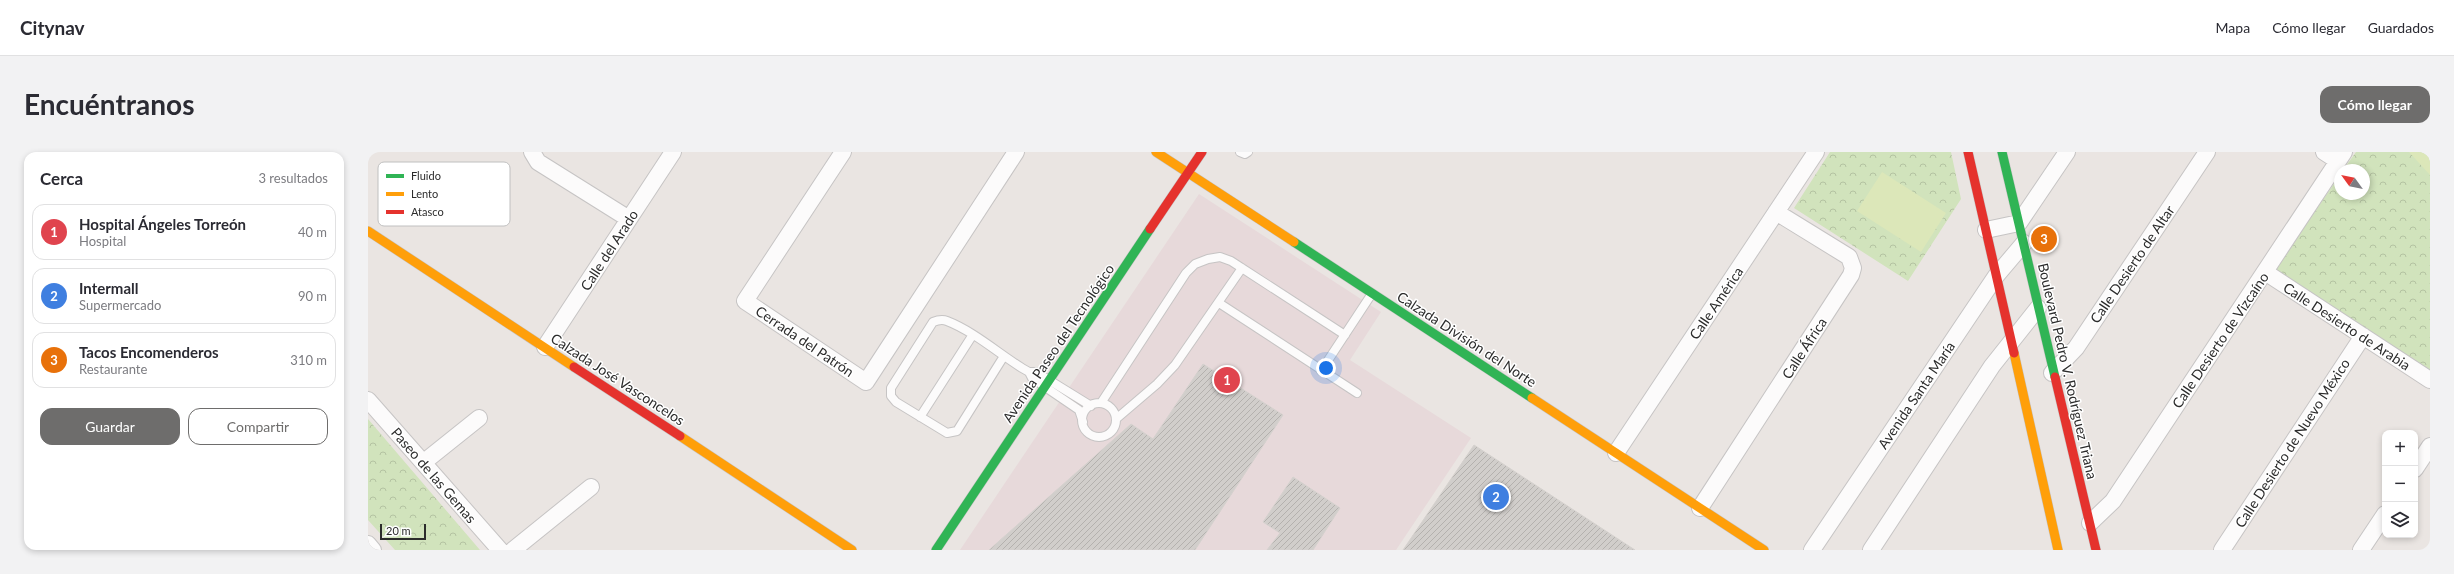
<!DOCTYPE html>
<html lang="es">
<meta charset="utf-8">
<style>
:root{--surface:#fff;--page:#f2f2f3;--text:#2b2b33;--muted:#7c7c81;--line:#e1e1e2;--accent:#6e6d6c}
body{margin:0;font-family:Lato,sans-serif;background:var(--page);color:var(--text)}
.controls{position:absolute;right:12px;bottom:12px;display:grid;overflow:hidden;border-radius:8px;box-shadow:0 2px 6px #0003}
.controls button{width:36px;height:36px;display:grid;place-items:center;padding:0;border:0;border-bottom:1px solid var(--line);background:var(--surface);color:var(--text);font:20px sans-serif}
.compass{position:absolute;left:1966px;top:12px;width:36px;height:36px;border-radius:50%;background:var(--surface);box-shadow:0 2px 6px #0003;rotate:303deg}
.scale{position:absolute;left:12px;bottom:10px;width:46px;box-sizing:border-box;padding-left:4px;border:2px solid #2c2c2c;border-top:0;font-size:11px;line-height:14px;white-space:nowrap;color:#2c2c2c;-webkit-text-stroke:3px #fff;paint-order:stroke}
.you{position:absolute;left:958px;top:216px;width:14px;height:14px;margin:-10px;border:3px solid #fff;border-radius:50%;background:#1a73e8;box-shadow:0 0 0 6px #1a73e833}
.badge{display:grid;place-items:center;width:26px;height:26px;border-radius:50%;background:var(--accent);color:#fff;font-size:13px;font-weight:700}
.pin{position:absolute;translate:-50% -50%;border:2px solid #fff;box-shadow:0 1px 4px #0006}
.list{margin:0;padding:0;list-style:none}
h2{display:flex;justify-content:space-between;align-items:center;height:52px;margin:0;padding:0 16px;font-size:17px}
h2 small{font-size:13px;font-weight:400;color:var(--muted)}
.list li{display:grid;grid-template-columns:26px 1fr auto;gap:12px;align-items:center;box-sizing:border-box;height:56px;margin:0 8px 8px;padding:0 8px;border:1px solid var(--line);border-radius:12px}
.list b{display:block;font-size:15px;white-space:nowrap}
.list p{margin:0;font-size:13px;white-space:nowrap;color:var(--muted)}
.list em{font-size:13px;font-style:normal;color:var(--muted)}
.actions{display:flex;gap:8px;padding:12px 16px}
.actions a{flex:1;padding:9px 0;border:1px solid var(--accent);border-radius:12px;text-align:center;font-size:14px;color:var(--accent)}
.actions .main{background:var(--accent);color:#fff}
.icon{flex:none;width:22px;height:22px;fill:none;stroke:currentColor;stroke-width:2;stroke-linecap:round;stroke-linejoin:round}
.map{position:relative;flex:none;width:2062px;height:398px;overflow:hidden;border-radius:12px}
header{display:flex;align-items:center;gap:24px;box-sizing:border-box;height:56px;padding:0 20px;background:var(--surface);border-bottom:1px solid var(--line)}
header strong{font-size:19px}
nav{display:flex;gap:22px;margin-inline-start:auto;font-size:14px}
.intro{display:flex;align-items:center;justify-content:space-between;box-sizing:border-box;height:96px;padding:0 24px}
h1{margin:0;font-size:28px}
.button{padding:10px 18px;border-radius:12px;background:var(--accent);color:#fff;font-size:14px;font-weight:700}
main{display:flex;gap:24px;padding:0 24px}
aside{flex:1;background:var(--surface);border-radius:12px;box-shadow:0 2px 6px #0003}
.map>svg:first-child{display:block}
.medical{fill:#e7d9da}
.park{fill:url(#park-crowns)}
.pitch{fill:#dce7b9}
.building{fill:url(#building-hatch);stroke:#d5d1ce}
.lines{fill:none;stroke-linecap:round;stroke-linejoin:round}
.lane-casing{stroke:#c6c4c4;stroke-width:10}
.street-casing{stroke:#c6c4c4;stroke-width:18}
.fast-casing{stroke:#c6c4c4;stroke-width:10}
.slow-casing{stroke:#c6c4c4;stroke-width:10}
.jam-casing{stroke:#c6c4c4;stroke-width:10}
.lane{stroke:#fcfbfb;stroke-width:8}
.street{stroke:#fcfbfb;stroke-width:16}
.fast{stroke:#30b455;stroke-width:9}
.slow{stroke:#ff9f0a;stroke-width:9}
.jam{stroke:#e5322d;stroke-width:9}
.labels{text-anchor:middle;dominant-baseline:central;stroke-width:3;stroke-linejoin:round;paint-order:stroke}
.street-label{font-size:14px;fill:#2c2c2c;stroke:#fff}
.key{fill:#fff;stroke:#c0c0c0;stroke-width:1}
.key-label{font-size:11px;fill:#2c2c2c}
</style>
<header>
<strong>Citynav</strong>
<nav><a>Mapa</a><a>Cómo llegar</a><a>Guardados</a></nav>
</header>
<div class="intro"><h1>Encuéntranos</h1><a class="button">Cómo llegar</a></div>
<main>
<aside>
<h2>Cerca<small>3 resultados</small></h2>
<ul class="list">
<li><span class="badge" style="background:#e0444e">1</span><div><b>Hospital Ángeles Torreón</b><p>Hospital</p></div><em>40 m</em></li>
<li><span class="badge" style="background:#3f7fe0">2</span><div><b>Intermall</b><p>Supermercado</p></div><em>90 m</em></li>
<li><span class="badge" style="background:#e8710a">3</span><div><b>Tacos Encomenderos</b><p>Restaurante</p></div><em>310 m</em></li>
</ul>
<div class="actions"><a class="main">Guardar</a><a>Compartir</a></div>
</aside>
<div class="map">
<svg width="2062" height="398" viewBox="0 0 2062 398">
<defs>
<pattern id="park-crowns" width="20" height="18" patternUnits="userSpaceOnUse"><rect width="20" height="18" fill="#d1e3bc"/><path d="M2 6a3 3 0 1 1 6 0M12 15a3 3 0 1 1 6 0" fill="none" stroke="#b4c3a2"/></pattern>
<pattern id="building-hatch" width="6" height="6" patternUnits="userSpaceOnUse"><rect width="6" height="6" fill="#d1cecb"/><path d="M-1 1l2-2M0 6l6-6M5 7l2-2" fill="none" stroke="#b4b1ae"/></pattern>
</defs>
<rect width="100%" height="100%" fill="#eae5e2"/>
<path class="medical" d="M 831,42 L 1013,160 L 982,208 L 1103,286 L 1028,398 L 592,398 Z"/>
<path class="park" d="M 1462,0 L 1583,0 L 1593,47 L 1540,129 L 1426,56 Z
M 1988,0 L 2062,0 L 2062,219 L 1906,119 L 1972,23 L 1972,42 L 1996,42 L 1996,18 L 1975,18 Z
M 0,267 L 112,398 L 27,398 L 0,368 Z"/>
<path class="pitch" d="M 2041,0 L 2062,0 L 2062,23 Z
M 1514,20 L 1578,61 L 1553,100 L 1489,59 Z"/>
<path class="building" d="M 835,212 L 915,263 L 827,398 L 621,398 L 763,272 L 785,287 Z
M 1106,293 L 1267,398 L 1035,398 Z
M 925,325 L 972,356 L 945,398 L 899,398 L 912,381 L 895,370 Z"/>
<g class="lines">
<g class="lane-casing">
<path id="lane" d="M 872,0 L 877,2 L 880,0
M 851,151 L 989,241
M 636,204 L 589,279 L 579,281 L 528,250 L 523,244 L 523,236 L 565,170 C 570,168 574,167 579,169 C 605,179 630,201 654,216 L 661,220 L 668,220 L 723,254
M 953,219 L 1003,143
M 661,220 L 664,226 L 711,258 L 715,270
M 733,251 L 818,121 L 827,112 L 840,107 L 852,105 L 863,109 L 977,183
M714 268a17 17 0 1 1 34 0a17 17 0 1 1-34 0Z
M 552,265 L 604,184
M 748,267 L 789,232 L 807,213 L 874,116"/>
</g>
<g class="street-casing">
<path id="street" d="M 164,0 L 170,10 L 261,67
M 475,0 L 377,149 L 498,230 L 648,0
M 1956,0 L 1970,9
M 1618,78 L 1651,71 L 1699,0
M 1897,120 L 2062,228
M 177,195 L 305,0
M 1684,221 L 1708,196 L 1839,0
M 0,248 L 132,398
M 1248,301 L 1448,0
M 56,310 L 111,266
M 2047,317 L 2062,294
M 1332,356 L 1483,123 L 1485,116 L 1481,105 L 1408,60
M 1722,371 L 1745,349 L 1976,0
M 0,392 L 5,398
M 145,398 L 223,335
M 1444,398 L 1628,124 L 1656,91
M 1503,398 L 1624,214 L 1670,156
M 1854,398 L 1995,184
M 1993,398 L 2017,362"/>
</g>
<g class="fast-casing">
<path id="fast" d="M 1634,0 L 1687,225
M 926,90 L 1164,246
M 568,398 L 782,77"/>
</g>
<g class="slow-casing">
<path id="slow" d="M 788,0 L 926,90
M 0,79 L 206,215
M 1646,201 L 1690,398
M 1164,246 L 1396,398
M 312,284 L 484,398"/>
</g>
<g class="jam-casing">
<path id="jam" d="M 1600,0 L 1646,201
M 782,77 L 834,0
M 206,215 L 312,284
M 1687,225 L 1728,398"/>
</g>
<use href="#lane" class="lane"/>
<use href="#street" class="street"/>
<use href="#fast" class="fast"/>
<use href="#slow" class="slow"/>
<use href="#jam" class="jam"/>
</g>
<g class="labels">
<g class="street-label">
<text transform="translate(241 98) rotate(-57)">Calle del Arado</text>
<text transform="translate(1764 112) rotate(-56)">Calle Desierto de Altar</text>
<text transform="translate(1348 151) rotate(-56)">Calle América</text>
<text transform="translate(1979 174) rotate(33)">Calle Desierto de Arabia</text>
<text transform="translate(1099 187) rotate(33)">Calzada División del Norte</text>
<text transform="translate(1852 188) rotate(-56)">Calle Desierto de Vizcaíno</text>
<text transform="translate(437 189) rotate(34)">Cerrada del Patrón</text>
<text transform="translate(690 191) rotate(-56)">Avenida Paseo del Tecnológico</text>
<text transform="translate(1436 196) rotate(-57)">Calle África</text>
<text transform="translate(1700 219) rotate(77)">Boulevard Pedro V. Rodríguez Triana</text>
<text transform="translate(250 227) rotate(33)">Calzada José Vasconcelos</text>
<text transform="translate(1548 243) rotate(-56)">Avenida Santa María</text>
<text transform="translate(1924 291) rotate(-57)">Calle Desierto de Nuevo México</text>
<text transform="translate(66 323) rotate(49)">Paseo de las Gemas</text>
</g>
</g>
<rect x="10" y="10" width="132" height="64" rx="6" class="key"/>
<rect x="18" y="22" width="18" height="4" fill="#30b455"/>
<rect x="18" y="40" width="18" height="4" fill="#ff9f0a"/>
<rect x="18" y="58" width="18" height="4" fill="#e5322d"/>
<g class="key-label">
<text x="43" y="28">Fluido</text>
<text x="43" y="46">Lento</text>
<text x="43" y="64">Atasco</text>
</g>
</svg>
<div class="controls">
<button>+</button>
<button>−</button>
<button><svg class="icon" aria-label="layers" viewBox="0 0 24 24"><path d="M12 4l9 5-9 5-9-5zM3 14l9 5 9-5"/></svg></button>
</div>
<svg class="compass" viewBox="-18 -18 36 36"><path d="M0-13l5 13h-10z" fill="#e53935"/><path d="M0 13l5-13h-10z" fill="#7c7c81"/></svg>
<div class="scale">20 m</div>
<div class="you"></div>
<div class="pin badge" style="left:859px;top:228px;background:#e0444e">1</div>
<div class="pin badge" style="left:1128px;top:345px;background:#3f7fe0">2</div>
<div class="pin badge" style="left:1676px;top:87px;background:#e8710a">3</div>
</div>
</main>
